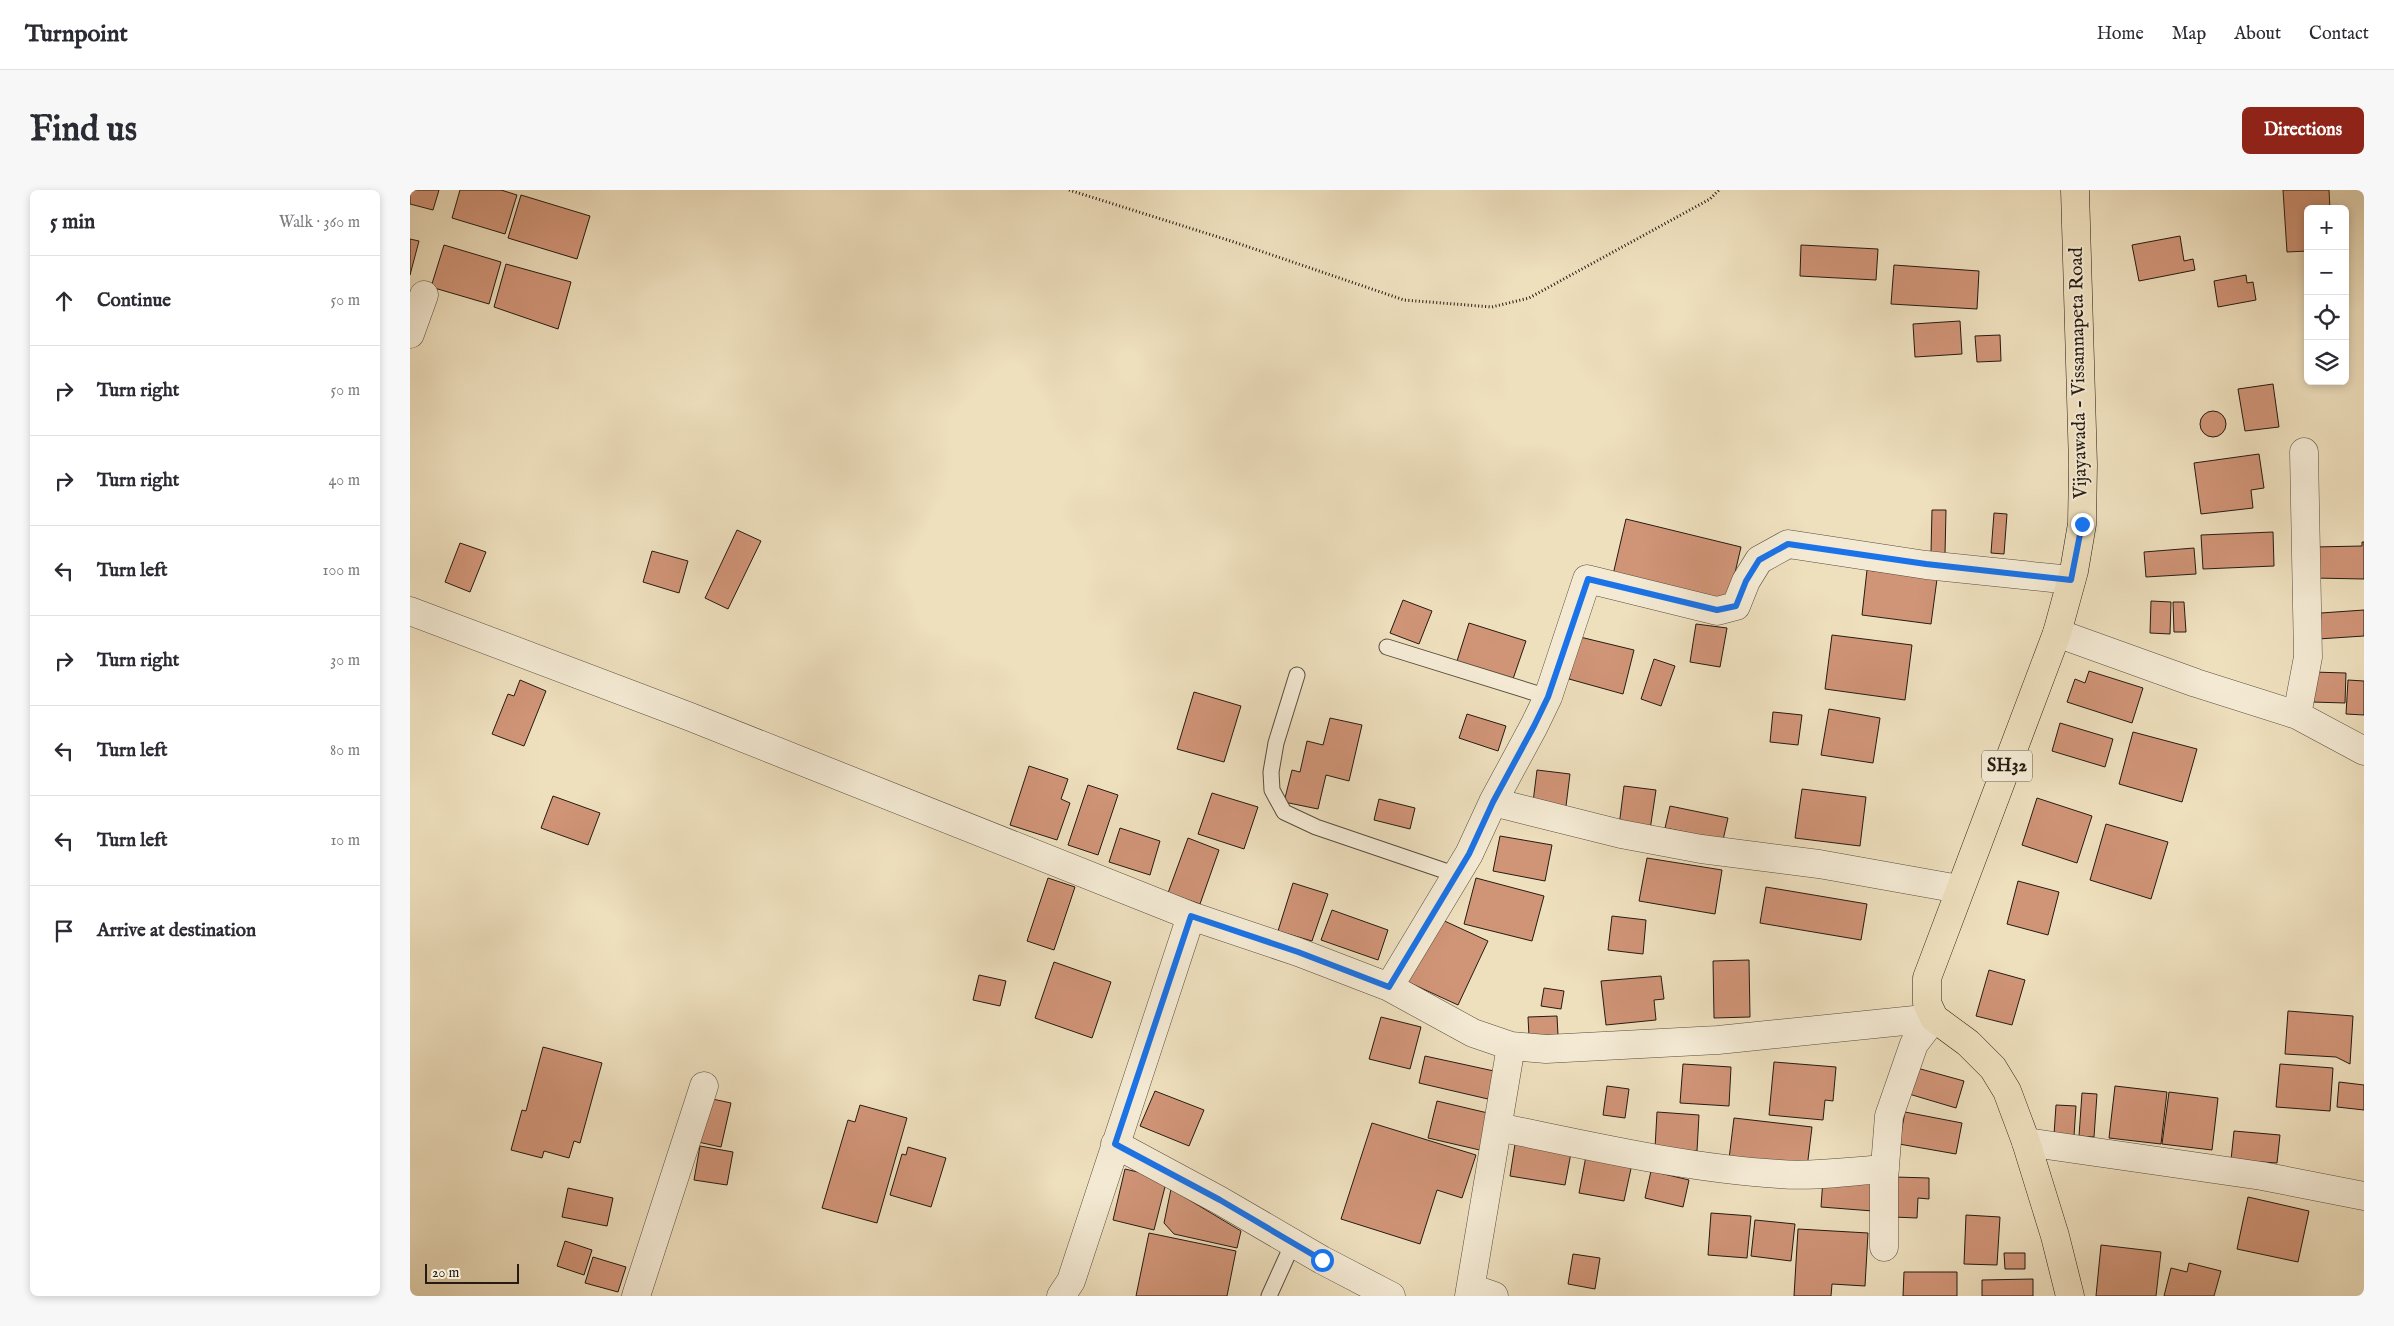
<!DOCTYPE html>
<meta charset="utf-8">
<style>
:root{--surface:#fff;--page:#f7f7f7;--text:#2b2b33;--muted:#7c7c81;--line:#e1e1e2;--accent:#8f2418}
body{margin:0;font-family:"IM FELL English",serif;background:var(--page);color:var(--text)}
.controls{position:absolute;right:15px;top:15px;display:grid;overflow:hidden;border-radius:8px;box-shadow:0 2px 8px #0003}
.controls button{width:45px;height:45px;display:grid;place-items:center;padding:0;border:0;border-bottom:1px solid var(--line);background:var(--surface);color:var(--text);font:25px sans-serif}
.scale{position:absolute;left:15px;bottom:12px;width:94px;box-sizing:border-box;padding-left:5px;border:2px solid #251b12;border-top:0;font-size:14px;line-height:18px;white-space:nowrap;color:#251b12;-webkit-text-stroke:4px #f4ead4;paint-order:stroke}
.stop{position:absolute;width:15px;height:15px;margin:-11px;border:4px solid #1a73e8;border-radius:50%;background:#fff}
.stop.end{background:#1a73e8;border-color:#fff;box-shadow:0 1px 5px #0008}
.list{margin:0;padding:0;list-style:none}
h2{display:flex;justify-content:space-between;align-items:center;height:65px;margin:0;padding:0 20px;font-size:21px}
h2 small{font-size:16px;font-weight:400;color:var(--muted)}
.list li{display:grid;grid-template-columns:32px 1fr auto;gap:15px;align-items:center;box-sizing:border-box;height:90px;padding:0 20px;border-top:1px solid var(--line)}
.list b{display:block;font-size:19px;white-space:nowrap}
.list em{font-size:16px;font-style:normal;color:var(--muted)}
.icon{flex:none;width:28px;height:28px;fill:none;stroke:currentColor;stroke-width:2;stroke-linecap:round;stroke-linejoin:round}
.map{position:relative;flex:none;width:1954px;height:1106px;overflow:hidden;border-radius:8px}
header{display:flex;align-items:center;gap:30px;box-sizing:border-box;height:70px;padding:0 25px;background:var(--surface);border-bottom:1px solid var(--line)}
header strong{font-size:24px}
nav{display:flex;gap:28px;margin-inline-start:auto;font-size:18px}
.intro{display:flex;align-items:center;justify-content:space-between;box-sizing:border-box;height:120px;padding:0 30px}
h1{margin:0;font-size:35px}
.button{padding:12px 22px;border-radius:8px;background:var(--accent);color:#fff;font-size:18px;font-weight:700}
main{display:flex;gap:30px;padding:0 30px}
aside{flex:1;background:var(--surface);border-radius:8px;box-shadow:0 2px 8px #0003}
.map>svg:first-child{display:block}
.building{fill:#d09477;stroke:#251b12}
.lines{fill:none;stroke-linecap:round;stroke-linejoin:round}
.service-casing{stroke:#574c3d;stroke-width:17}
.minor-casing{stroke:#574c3d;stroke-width:29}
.primary-casing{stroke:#251b12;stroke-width:29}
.path{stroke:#251b12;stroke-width:3;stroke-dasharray:1 2.5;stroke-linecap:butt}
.service{stroke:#f4ead4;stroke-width:15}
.minor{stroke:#f4ead4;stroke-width:28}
.primary{stroke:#eedfbd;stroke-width:28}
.route{stroke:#1a73e8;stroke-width:6}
.labels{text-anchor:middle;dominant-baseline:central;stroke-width:4;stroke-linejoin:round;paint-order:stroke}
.shield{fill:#f4ead4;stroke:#63594c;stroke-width:1}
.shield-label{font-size:18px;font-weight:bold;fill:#251b12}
.street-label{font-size:19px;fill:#251b12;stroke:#f4ead4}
</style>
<header>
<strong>Turnpoint</strong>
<nav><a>Home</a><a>Map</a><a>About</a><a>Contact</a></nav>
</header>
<div class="intro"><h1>Find us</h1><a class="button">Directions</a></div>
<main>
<aside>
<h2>5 min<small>Walk · 360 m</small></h2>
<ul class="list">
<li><svg class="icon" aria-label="ahead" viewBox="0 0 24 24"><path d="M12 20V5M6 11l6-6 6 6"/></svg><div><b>Continue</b></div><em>50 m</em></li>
<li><svg class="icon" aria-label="right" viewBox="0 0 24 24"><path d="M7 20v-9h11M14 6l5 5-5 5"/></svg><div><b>Turn right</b></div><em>50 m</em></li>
<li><svg class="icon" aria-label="right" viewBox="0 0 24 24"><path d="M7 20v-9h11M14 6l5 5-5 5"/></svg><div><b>Turn right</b></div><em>40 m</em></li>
<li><svg class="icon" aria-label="left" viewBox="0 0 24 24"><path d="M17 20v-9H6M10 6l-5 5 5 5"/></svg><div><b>Turn left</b></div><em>100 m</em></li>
<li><svg class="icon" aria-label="right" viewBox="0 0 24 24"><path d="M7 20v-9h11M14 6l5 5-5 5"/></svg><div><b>Turn right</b></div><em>30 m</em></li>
<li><svg class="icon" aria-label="left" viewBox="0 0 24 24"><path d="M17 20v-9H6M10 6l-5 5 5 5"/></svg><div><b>Turn left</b></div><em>80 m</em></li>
<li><svg class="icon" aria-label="left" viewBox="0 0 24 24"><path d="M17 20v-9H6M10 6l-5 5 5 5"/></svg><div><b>Turn left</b></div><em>10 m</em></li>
<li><svg class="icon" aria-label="arrive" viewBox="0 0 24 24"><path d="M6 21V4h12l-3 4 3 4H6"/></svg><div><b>Arrive at destination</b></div></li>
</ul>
</aside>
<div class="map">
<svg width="1954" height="1106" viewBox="0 0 1954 1106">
<rect width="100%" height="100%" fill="#eedfbd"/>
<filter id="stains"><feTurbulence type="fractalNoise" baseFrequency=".004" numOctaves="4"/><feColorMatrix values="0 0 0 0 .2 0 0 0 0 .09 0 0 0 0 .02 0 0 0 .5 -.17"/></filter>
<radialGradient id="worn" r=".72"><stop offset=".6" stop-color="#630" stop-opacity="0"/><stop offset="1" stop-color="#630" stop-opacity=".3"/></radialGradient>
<path class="building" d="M 0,0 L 29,0 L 23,20 L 0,14 Z
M 50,0 L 91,0 L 107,5 L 95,44 L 42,28 Z
M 1873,0 L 1919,0 L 1920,19 L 1898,19 L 1898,61 L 1877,62 Z
M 111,5 L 180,26 L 167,69 L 98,48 Z
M 1770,46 L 1774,71 L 1783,69 L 1785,80 L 1729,91 L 1722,55 Z
M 0,49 L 9,51 L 0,85 Z
M 34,55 L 91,72 L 79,114 L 21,97 Z
M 1391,55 L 1468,59 L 1466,90 L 1390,86 Z
M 96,74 L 161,92 L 148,139 L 84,117 Z
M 1484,75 L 1569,81 L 1567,119 L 1481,114 Z
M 1836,85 L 1837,93 L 1843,92 L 1846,110 L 1808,117 L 1804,91 Z
M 1550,131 L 1552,164 L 1505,167 L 1503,134 Z
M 1590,145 L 1591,171 L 1567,172 L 1565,146 Z
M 1863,194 L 1869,237 L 1835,241 L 1828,199 Z
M1790 234a13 13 0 1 1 26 0a13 13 0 1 1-26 0Z
M 1849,264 L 1854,298 L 1841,300 L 1843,318 L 1791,324 L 1784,273 Z
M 1522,320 L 1536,320 L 1535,364 L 1521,363 Z
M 1584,323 L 1597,324 L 1594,364 L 1581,363 Z
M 1216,329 L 1331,357 L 1317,417 L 1202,389 Z
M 327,340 L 351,351 L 318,419 L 295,408 Z
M 1863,342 L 1864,376 L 1793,379 L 1791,345 Z
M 1952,352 L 1954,352 L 1954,389 L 1904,388 L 1904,357 L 1952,356 Z
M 50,353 L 76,362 L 60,402 L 35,392 Z
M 1784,358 L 1786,384 L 1736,387 L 1734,362 Z
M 242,361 L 278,371 L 269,403 L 233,392 Z
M 1457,380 L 1527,389 L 1521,434 L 1452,425 Z
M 993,410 L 1022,421 L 1009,454 L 980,443 Z
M 1741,411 L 1761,412 L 1760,444 L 1740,443 Z
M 1763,412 L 1774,412 L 1776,442 L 1764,442 Z
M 1954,420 L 1954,446 L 1908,449 L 1906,430 L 1911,429 L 1911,423 Z
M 1059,433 L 1116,451 L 1103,489 L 1047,471 Z
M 1286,434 L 1317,438 L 1310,477 L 1280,472 Z
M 1422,445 L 1502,455 L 1495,510 L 1415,499 Z
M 1170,447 L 1224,460 L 1213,504 L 1159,489 Z
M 1244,469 L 1265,476 L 1251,516 L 1231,509 Z
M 1679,481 L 1733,498 L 1722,533 L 1657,512 L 1665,489 L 1675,493 Z
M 1903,482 L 1936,483 L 1935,513 L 1902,512 Z
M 110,490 L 136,501 L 114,556 L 82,544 L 98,504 L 104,506 Z
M 1938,490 L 1954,491 L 1954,525 L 1936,524 Z
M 784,502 L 831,516 L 814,572 L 767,559 Z
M 1419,519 L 1470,528 L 1463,573 L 1411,565 Z
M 1363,522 L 1392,525 L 1388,555 L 1360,552 Z
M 1057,524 L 1096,536 L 1088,561 L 1049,548 Z
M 920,528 L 952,535 L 939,591 L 916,585 L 908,619 L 874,612 L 882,580 L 890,582 L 897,551 L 913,555 Z
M 1650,533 L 1703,549 L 1695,577 L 1642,561 Z
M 1723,542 L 1787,559 L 1772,612 L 1709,594 Z
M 619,576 L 658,589 L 651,609 L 660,613 L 647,650 L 600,635 Z
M 1127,580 L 1160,584 L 1156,616 L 1123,612 Z
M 678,595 L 708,605 L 688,665 L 658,655 Z
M 1214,596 L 1246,600 L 1240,640 L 1209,636 Z
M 1392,599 L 1456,607 L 1450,656 L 1385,648 Z
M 802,603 L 848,617 L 834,659 L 788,644 Z
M 143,606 L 190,623 L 178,655 L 131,638 Z
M 1627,608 L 1682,626 L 1667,673 L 1612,655 Z
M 969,609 L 1005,618 L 1000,639 L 964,630 Z
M 1260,616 L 1318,628 L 1313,650 L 1255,638 Z
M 1696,634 L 1758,652 L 1741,709 L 1680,690 Z
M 710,638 L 750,651 L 740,685 L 699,672 Z
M 1090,646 L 1142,655 L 1135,691 L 1083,681 Z
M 778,648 L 809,660 L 790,714 L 758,703 Z
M 1237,668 L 1312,680 L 1305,724 L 1229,711 Z
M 638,688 L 665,697 L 644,760 L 617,751 Z
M 1066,688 L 1134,706 L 1122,751 L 1054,734 Z
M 1608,691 L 1649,702 L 1638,745 L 1597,734 Z
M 883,693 L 918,704 L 902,751 L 868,741 Z
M 1356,697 L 1457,714 L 1451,750 L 1350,733 Z
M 922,720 L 978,740 L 968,770 L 911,750 Z
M 1202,726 L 1236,730 L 1233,764 L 1198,760 Z
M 1028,728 L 1078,751 L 1048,815 L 998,792 Z
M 1339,770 L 1340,827 L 1304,828 L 1303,771 Z
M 644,772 L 701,792 L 682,848 L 625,828 Z
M 1579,780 L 1615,790 L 1602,835 L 1566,826 Z
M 569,785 L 596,791 L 590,816 L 563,810 Z
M 1251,786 L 1254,809 L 1244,810 L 1246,830 L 1196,835 L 1191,791 Z
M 1134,798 L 1154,801 L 1151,819 L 1131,816 Z
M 1878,821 L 1943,826 L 1940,874 L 1926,867 L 1875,864 Z
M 1147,826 L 1148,845 L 1119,846 L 1118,827 Z
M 971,827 L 1011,837 L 1000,879 L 959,869 Z
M 133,857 L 192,873 L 170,953 L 164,951 L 159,968 L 134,961 L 132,968 L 101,960 L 112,920 L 116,921 Z
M 1015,866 L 1084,881 L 1078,909 L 1009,893 Z
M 1364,872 L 1426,877 L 1423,911 L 1415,910 L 1413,930 L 1359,925 Z
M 1273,874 L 1321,877 L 1319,916 L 1270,913 Z
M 1870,874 L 1923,878 L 1920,921 L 1866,917 Z
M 1507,878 L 1554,891 L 1546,918 L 1499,904 Z
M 1929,892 L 1954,895 L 1954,920 L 1927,917 Z
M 1197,896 L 1219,899 L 1215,928 L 1193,925 Z
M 1705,896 L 1757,902 L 1751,954 L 1699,948 Z
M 745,901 L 794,920 L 779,956 L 730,936 Z
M 1759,902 L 1808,908 L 1802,960 L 1752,954 Z
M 1672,903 L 1687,904 L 1684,947 L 1669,946 Z
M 298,908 L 321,913 L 311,957 L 288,952 Z
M 1027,911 L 1082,924 L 1074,961 L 1018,948 Z
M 450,915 L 497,928 L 467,1033 L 412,1018 L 438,930 L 445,932 Z
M 1646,915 L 1666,916 L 1664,946 L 1644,945 Z
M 1247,922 L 1289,925 L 1287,961 L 1245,958 Z
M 1495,922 L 1552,933 L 1546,964 L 1489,954 Z
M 1324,928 L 1402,937 L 1397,978 L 1319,969 Z
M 962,933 L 1066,965 L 1052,1008 L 1027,1000 L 1010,1054 L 931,1029 Z
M 1824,941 L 1870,945 L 1867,973 L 1821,970 Z
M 1105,954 L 1161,963 L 1155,995 L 1100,986 Z
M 290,956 L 323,962 L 317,995 L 284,990 Z
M 498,957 L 536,968 L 521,1017 L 480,1005 L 492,964 L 496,965 Z
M 1176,966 L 1222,974 L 1214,1011 L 1169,1003 Z
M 715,979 L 757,989 L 744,1040 L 703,1030 Z
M 1241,981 L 1279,990 L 1273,1017 L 1235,1008 Z
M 1485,987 L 1519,988 L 1519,1009 L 1508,1008 L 1507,1028 L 1483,1027 Z
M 1413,989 L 1465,993 L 1463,1021 L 1411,1017 Z
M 158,998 L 203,1008 L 197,1036 L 152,1027 Z
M 761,999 L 831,1041 L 827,1058 L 764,1044 L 754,1033 Z
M 1838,1007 L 1899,1021 L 1888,1072 L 1827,1059 Z
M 1301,1023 L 1341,1026 L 1337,1068 L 1298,1065 Z
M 1556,1025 L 1590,1027 L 1587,1075 L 1554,1074 Z
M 1345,1030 L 1385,1034 L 1381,1071 L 1341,1066 Z
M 1388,1039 L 1458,1043 L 1455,1096 L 1422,1094 L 1421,1106 L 1384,1106 Z
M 739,1043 L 826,1061 L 817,1106 L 726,1106 Z
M 155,1051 L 182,1060 L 174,1085 L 147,1076 Z
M 1691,1055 L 1751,1062 L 1746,1106 L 1686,1106 Z
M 1594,1063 L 1615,1063 L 1615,1079 L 1595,1079 Z
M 1163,1064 L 1190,1068 L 1185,1099 L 1158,1094 Z
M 183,1067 L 216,1077 L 208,1102 L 175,1093 Z
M 1779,1073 L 1811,1081 L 1804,1106 L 1754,1106 L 1761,1078 L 1777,1082 Z
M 1494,1082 L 1547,1082 L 1547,1106 L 1493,1106 Z
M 1623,1089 L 1623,1106 L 1572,1106 L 1572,1090 Z"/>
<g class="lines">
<g class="service-casing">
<path id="service" d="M 977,457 L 1138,507
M 887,485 L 866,553 L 861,582 L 862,600 L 874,622 L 906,637 L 1047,685
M 859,1106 L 883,1053"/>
</g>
<g class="minor-casing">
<path id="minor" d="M 0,144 L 14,105
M 0,421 L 278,526 L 781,726 L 888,762 L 979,797 L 1063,843 L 1101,856 L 1136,859 L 1308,850 L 1524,828
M 1647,443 L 1786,493 L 1887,525 L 1954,561
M 1887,525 L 1898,467 L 1894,262
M 1083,612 L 1211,644 L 1291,659 L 1409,674 L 1549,699
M 979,797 L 1059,664 L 1083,612 L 1124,536 L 1138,507 L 1177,389 L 1307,421 L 1326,416 L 1336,391 L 1349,370 L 1378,354 L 1516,375 L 1661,390
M 1088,937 C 1181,956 1274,978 1369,984 C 1404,987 1441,981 1475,979
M 1616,952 L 1852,986 L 1954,1006
M 705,954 L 809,1010 L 912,1070 L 981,1106
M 1474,1057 L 1474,989 L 1479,926 L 1504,854 L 1524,828
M 1061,1098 L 1084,1106
M 226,1106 L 294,896
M 651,1106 L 661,1091 L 781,726
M 1059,1106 L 1101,856"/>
</g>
<g class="primary-casing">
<path id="primary" d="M 1660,1106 L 1645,1046 L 1616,952 L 1597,901 L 1583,878 L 1558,853 L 1524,828 L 1517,813 L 1517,788 L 1647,443 L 1664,381 L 1672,334 L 1673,275 L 1665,0"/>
</g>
<path class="path" d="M 659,0 L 824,52 L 994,110 L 1082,117 L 1119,108 L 1300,9 L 1309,0"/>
<use href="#service" class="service"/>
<use href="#minor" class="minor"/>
<use href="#primary" class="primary"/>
</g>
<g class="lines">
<path class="route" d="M 912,1070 L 810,1010 L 705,954 L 781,726 L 888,762 L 979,797 L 1059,664 L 1083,612 L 1124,536 L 1138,507 L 1178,389 L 1307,420 L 1326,416 L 1336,391 L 1349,370 L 1378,354 L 1516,374 L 1661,390 L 1672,334"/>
</g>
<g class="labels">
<rect class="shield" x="1572" y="560.5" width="50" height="31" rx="4"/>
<g class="shield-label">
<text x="1597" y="576">SH32</text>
</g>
<g class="street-label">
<text transform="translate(1669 183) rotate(-91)">Vijayawada - Vissannapeta Road</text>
</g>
</g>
<rect width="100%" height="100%" filter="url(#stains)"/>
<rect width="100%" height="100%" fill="url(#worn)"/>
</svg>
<div class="controls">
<button>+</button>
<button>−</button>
<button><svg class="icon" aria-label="locate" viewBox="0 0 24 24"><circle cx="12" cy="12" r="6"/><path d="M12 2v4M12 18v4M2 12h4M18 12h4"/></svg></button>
<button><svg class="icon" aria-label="layers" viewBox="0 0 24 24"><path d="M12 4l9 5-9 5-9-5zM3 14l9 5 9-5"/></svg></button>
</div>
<div class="scale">20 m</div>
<div class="stop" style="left:912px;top:1070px"></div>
<div class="stop end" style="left:1672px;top:334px"></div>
</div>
</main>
